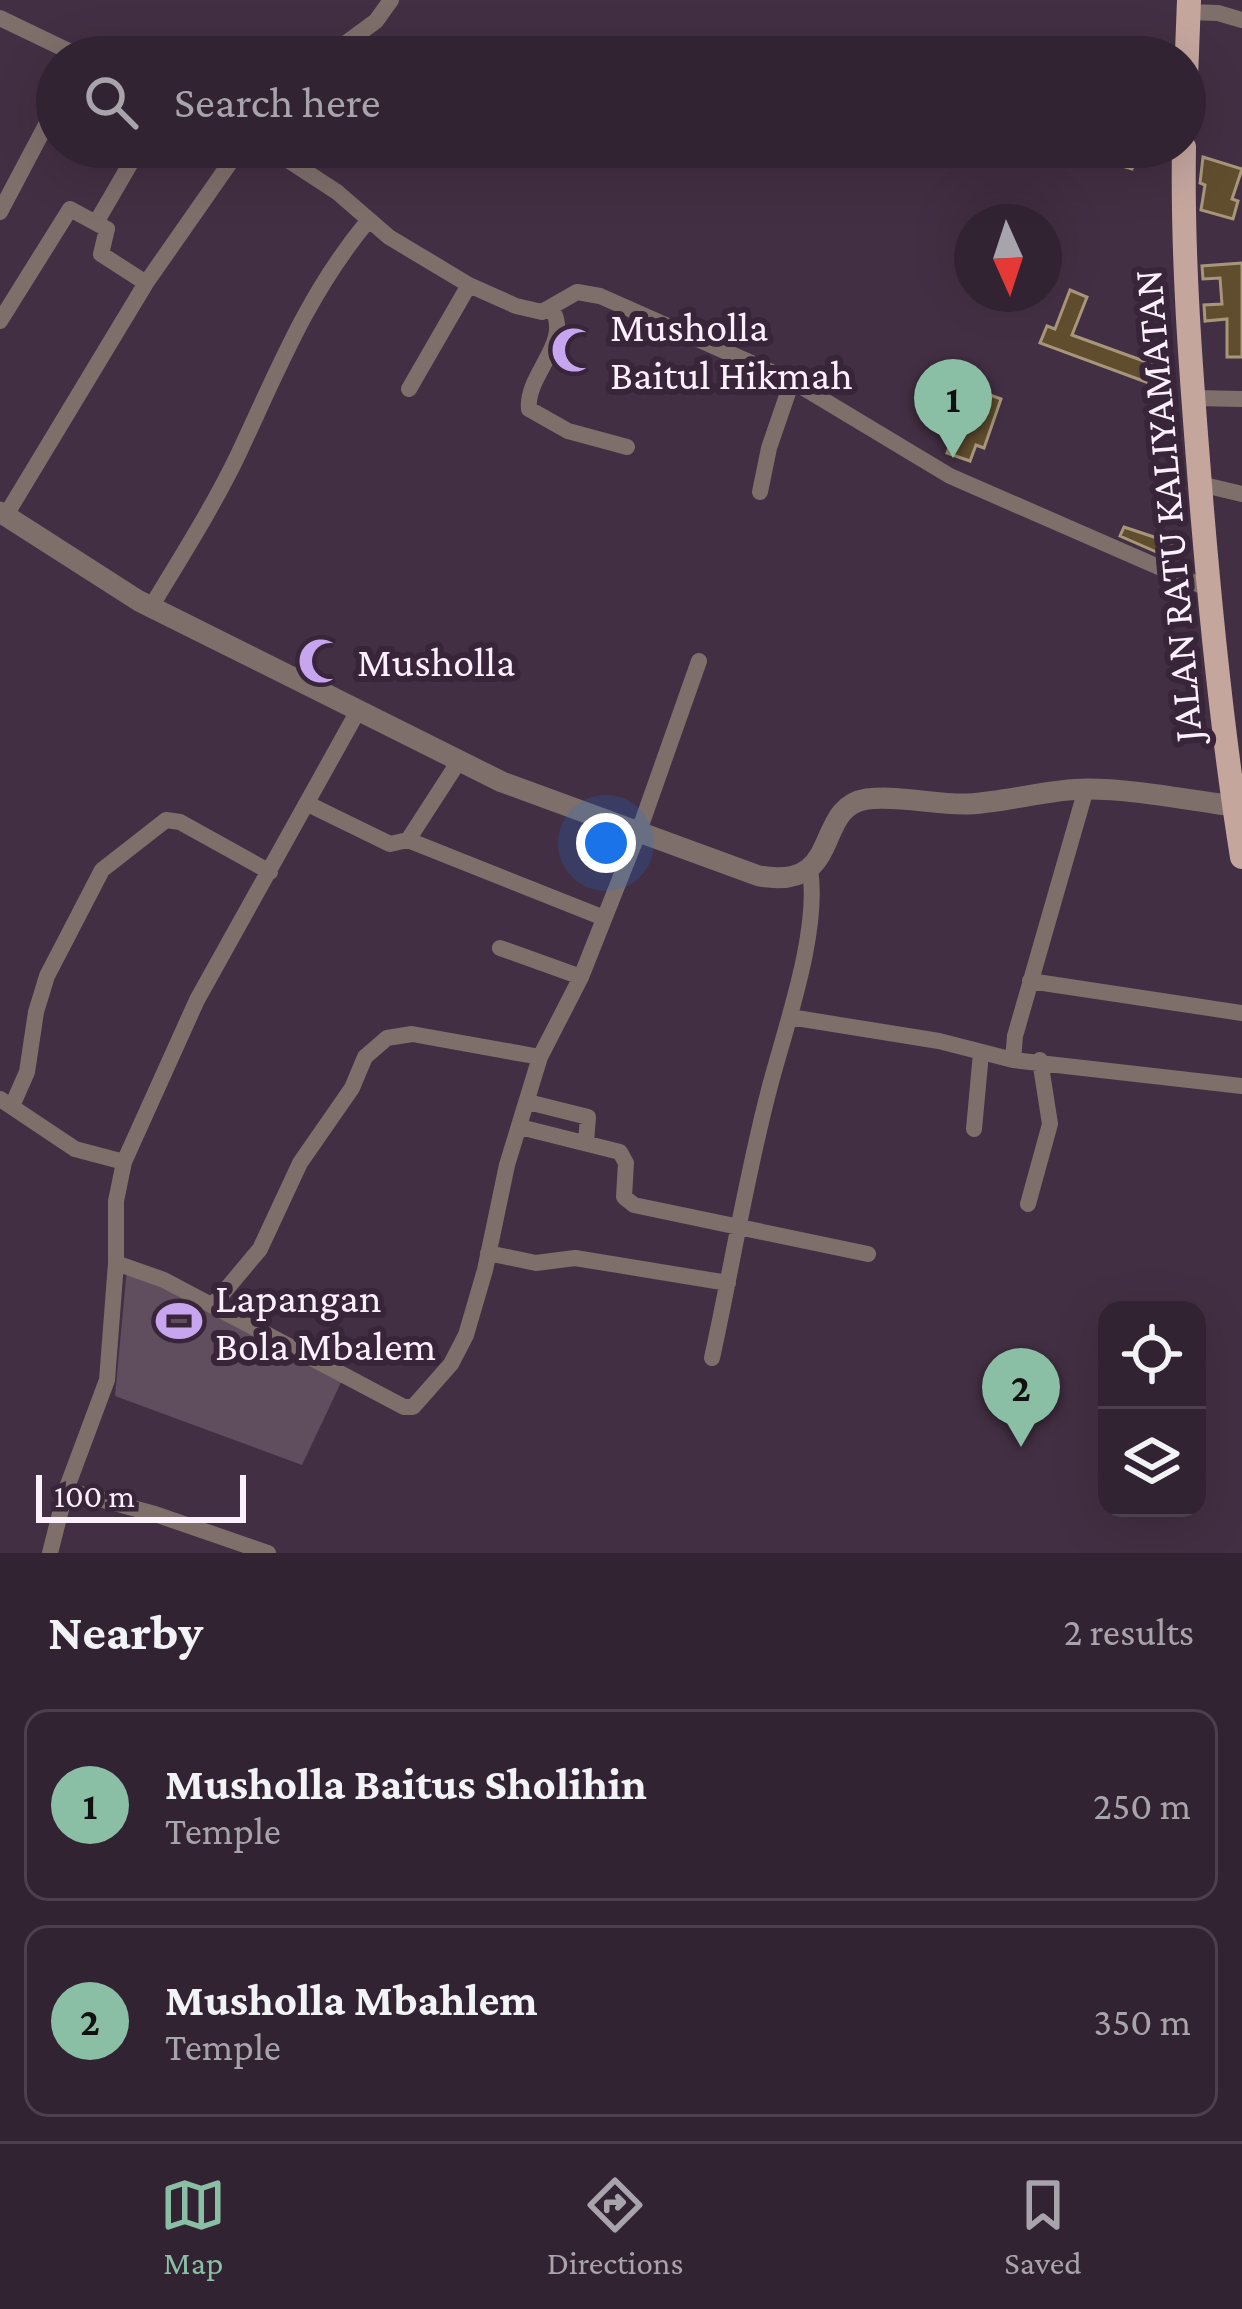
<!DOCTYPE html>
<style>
:root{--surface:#322332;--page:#3d2f3e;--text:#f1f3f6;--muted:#a8a4ac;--line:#4d404d;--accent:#8abfa5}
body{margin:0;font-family:"Crimson Pro",serif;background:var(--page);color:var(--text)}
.controls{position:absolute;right:36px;bottom:36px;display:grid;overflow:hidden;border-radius:24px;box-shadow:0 12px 48px #0002}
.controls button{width:108px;height:108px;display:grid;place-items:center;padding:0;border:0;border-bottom:3px solid var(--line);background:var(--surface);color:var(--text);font:60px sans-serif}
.compass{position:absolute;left:954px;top:204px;width:108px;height:108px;border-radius:50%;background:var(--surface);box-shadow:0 12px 48px #0002;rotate:177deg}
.scale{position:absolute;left:36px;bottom:30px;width:210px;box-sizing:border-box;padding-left:12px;border:6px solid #fdf0fd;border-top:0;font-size:33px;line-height:42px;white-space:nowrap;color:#fdf0fd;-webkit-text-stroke:9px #392539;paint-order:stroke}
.you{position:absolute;left:606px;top:843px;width:42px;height:42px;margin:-30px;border:9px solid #fff;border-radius:50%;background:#1a73e8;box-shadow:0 0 0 18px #1a73e833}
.badge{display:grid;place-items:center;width:78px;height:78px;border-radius:50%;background:var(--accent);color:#111;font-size:39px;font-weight:700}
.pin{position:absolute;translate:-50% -99px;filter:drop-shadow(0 3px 6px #0008)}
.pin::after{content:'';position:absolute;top:63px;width:42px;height:36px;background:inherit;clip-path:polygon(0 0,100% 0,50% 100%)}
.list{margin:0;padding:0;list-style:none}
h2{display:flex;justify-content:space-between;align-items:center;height:156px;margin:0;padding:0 48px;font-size:51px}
h2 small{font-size:39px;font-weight:400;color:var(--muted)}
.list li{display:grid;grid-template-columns:78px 1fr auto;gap:36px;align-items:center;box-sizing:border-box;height:192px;margin:0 24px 24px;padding:0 24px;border:3px solid var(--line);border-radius:24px}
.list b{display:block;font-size:45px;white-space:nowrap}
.list p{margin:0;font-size:39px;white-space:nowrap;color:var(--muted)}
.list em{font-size:39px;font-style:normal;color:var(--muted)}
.icon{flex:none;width:66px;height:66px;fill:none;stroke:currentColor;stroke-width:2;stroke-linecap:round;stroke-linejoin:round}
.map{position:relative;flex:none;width:1242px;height:1553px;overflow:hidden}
.search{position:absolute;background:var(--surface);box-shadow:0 12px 48px #0002;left:36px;right:36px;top:36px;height:132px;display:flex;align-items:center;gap:30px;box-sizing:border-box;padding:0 42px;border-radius:66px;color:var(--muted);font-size:45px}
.sheet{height:588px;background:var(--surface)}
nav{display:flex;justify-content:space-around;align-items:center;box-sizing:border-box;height:168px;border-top:3px solid var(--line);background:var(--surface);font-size:33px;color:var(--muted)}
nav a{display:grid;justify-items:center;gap:6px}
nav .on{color:var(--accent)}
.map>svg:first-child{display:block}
.green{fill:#604e5f}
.building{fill:#604d2d;stroke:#a7967a;stroke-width:3}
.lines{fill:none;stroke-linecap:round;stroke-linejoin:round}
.minor{stroke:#7e6f6b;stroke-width:16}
.tertiary{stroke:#7e6f6b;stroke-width:21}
.primary{stroke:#c4a69d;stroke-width:24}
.labels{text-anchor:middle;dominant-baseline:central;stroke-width:12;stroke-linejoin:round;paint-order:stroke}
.poi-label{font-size:42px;fill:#fdf0fd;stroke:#392539;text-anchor:start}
.street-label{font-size:42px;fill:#fdf0fd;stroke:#392539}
</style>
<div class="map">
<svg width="1242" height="1553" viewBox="0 0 1242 1553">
<rect width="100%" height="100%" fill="#432f43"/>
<path class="green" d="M 127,1268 L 345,1374 L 302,1465 L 115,1396 Z"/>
<path class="building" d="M 1067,147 L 1109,147 L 1137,155 L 1132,169 L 1067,150 Z
M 1203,157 L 1242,169 L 1232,199 L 1238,201 L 1233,219 L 1201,210 L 1205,185 L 1200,183 Z
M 1242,263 L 1242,357 L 1227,357 L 1227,319 L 1205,321 L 1204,305 L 1222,304 L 1220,278 L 1203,279 L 1202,266 Z
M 1070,290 L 1087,297 L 1072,335 L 1152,364 L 1146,382 L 1040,343 L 1047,326 L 1055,329 Z
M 971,388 L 1001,399 L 984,448 L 976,445 L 970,461 L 947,453 Z
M 1124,527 L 1157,538 L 1159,532 L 1174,537 L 1168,557 L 1120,536 Z"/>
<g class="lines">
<path class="minor" d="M 1189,12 L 1218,13 L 1242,20
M 0,18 L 81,57
M 327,57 L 376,21 L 391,0
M 268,147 L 337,192 L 389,237 L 469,285 L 516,306 L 542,312 L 577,292 L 600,296 L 792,381 L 950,476 L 1209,589
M 0,212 L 57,104
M 97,221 L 140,147
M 551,308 C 574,341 525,375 529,409 L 568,431 L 627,447
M 0,321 L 70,209 L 107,229 L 101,254 L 146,283
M 409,389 L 469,285
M 1193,398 L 1242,399
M 1200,484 L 1242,494
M 760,492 L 769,448 L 792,381
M 6,515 L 146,283 L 241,147
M 151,607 C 181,557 213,507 238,455 C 278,370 307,295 367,222
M 1086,789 L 1015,1036 L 1013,1060 L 1242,1086
M 308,804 L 390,844 L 408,840 L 604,918
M 408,840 L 459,761
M 500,948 L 581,977
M 1030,981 L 1242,1013
M 790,1017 L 939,1041 L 1013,1060
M 0,1099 L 75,1149 L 124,1162
M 528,1102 L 588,1117 L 586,1142
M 12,1106 L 27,1072 L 36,1012 L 47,976 L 102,870 L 166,820 L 180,822 L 270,872
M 520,1127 L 620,1152 L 626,1163 L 624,1197 L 634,1205 L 868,1254
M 974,1129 L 981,1053
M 1028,1204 L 1050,1124 L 1040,1060
M 488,1253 L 536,1263 L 575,1258 L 728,1283
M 116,1263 L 164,1280 L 404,1407 L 413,1407 L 451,1364 L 466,1335 L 485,1270 L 507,1165 L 540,1057 L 581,977 L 639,831 L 699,661
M 213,1305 L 260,1249 L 300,1163 L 352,1088 L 365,1057 L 387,1038 L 412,1034 L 540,1057
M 712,1358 C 732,1267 746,1176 770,1086 C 786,1025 820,931 810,869
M 66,1490 L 155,1514 L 268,1553
M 50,1553 L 66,1490 L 107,1380 L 116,1263 L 116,1201 L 124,1162 L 197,1000 L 359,709"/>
<path class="tertiary" d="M 0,512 L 139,601 L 502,782 L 759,876 C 845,891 812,807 867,799 C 900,795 935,805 968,804 C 1008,802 1048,789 1087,789 C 1135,789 1186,800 1234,806"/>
<path class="primary" d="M 1185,104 L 1189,0
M 1184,147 C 1182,260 1191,372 1200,485 C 1210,610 1222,733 1242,857"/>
</g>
<defs>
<g id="mosque-bare" transform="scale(3.6)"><path d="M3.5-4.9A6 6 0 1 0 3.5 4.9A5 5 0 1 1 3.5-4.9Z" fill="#c7a6ef" stroke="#392539" stroke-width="2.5" paint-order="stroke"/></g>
<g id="stadium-bare" transform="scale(3.6)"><path d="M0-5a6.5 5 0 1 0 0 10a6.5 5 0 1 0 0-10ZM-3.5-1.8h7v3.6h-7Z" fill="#c7a6ef" stroke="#392539" stroke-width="2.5" paint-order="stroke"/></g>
</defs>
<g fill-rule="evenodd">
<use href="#mosque-bare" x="574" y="350"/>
<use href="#mosque-bare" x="321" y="661"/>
<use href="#stadium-bare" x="179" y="1321"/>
</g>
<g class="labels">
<g class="poi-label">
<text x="610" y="326">Musholla<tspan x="610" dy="48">Baitul Hikmah</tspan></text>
<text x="357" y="661">Musholla</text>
<text x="215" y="1297">Lapangan<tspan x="215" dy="48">Bola Mbalem</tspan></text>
</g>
<g class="street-label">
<text transform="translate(1167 506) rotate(-95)">JALAN RATU KALIYAMATAN</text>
</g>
</g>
</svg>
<div class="controls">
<button><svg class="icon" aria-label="locate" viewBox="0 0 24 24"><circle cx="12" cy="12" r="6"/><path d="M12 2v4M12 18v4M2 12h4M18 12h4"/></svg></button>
<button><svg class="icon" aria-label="layers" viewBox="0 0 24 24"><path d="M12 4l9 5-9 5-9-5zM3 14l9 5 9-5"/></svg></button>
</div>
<svg class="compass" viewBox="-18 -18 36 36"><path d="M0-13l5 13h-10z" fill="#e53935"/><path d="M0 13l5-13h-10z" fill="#a8a4ac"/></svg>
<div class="scale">100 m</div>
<div class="you"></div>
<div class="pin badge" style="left:953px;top:458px">1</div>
<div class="pin badge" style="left:1021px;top:1447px">2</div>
<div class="search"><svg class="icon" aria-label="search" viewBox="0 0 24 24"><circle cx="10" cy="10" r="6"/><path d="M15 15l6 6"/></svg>Search here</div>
</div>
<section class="sheet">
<h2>Nearby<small>2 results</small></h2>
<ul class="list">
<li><span class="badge">1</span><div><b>Musholla Baitus Sholihin</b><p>Temple</p></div><em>250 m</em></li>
<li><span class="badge">2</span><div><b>Musholla Mbahlem</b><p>Temple</p></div><em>350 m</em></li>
</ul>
</section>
<nav>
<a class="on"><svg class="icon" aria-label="map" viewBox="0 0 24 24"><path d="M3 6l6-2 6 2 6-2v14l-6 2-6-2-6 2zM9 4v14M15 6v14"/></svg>Map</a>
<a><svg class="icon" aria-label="directions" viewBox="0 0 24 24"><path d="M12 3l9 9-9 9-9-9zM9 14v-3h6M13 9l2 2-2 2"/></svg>Directions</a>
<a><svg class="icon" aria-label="saved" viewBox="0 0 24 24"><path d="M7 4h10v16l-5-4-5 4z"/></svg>Saved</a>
</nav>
